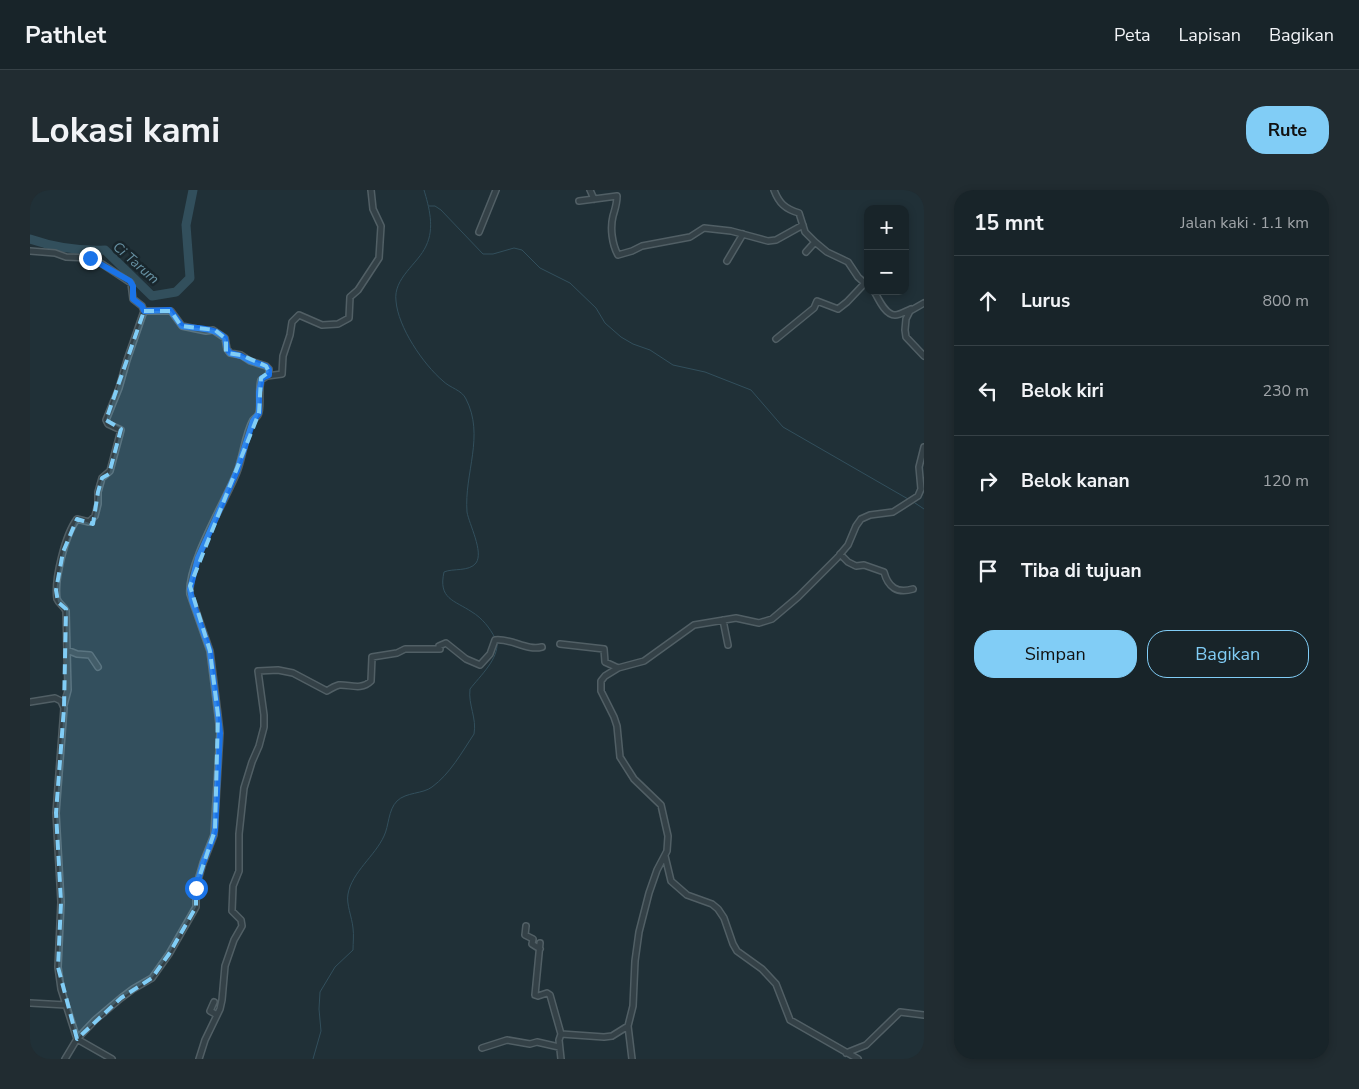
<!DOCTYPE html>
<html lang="id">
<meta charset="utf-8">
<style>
:root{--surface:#182429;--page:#212c31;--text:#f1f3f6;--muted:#9fa4a8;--line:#364146;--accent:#81cdf6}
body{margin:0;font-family:"Nunito Sans",sans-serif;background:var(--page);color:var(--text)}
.controls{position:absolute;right:15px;top:15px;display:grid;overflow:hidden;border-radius:10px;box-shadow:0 2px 8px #0003}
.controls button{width:45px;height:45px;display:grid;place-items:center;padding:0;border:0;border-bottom:1px solid var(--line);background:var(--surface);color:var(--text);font:25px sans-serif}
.stop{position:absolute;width:15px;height:15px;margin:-11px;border:4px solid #1a73e8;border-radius:50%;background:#fff}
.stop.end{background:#1a73e8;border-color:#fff;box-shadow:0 1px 5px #0008}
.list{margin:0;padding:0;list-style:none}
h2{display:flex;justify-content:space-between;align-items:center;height:65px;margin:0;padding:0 20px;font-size:21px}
h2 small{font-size:16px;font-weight:400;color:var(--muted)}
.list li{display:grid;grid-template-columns:32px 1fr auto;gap:15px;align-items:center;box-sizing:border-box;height:90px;padding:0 20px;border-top:1px solid var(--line)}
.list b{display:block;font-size:19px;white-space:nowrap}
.list em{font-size:16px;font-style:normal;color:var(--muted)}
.actions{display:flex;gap:10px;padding:15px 20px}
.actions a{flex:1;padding:11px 0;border:1px solid var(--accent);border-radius:20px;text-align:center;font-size:18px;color:var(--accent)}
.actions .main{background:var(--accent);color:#111}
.icon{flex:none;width:28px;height:28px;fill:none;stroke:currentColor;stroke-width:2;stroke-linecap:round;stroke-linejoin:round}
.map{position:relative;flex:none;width:894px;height:869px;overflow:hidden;border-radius:20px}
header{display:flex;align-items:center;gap:30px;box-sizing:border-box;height:70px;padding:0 25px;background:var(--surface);border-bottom:1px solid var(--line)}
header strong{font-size:24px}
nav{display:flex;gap:28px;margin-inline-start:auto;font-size:18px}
.intro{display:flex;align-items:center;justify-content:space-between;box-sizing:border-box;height:120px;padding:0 30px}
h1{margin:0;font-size:35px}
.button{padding:12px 22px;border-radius:20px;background:var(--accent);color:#111;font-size:18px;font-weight:700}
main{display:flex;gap:30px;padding:0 30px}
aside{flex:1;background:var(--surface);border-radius:20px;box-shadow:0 2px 8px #0003}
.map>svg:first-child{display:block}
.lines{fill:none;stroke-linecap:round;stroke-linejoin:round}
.stream{stroke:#324f5c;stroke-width:1}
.river{stroke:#324f5c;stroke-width:9}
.street-casing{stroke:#515f65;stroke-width:8}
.street{stroke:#344147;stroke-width:5}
.route{stroke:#1a73e8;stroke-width:6}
.marked{fill:#81cdf6;fill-opacity:0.2;stroke:#81cdf6;stroke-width:4;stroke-dasharray:10 6;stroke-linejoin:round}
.labels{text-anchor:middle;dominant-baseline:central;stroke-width:5;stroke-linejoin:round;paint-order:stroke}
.water-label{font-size:14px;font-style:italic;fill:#6791a3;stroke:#19262c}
</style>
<header>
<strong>Pathlet</strong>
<nav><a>Peta</a><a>Lapisan</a><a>Bagikan</a></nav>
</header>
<div class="intro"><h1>Lokasi kami</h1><a class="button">Rute</a></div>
<main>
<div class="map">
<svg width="894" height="869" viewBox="0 0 894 869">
<rect width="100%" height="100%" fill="#203037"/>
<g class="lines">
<path class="stream" d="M 394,0 C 399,17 405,38 396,56 C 388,74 363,88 366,111 C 368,137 393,174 413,191 C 420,198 432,200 436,209 C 455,246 434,283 437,322 C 439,334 454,362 446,373 C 439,382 423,378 414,382 C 408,409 424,410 442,422 C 452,428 460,438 465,448
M 399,16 L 405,16 L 411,20 L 453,64 L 463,64 L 484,58 L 492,60 L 510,78 L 540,93 L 566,118 L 575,133 L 591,147 L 603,154 L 620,160 L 643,175 L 675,182 L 721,200 L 753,237 L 878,309
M 882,311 L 894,319
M 283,869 L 291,841 L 289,819 L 290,802 L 305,777 L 323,760 C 323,753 324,745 323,738 C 322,727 316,714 318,704 C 322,682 345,666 354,646 C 359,636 358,620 367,611 C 376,602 393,604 402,597 C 420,584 432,562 444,544 C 447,528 438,515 440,499 C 450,486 469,469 467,452"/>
<path class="river" d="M 0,49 C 23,57 50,61 75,60 L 122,106 L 146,102 L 160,88 L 156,35 L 163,0"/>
<g class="street-casing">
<path id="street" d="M 560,0 L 564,9
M 744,0 C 749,13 755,19 769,23 L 775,42 L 785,52 L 776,62
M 549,11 L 587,6 C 587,14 585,19 583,26 C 580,38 582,54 588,65 L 602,61 L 612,56 L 660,47 L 674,38 L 701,41 L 738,51 L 746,50 L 773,35
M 449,42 L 466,0
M 785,52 L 797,62 L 818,72 L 828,87 L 838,96
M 0,61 L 25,63 L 36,67 L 63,68 L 101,93 L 103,109 L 112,116 L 114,121 L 97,170 L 89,198 L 76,230 L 78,234 L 91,240 L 80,281 L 72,288 L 68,302 L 68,314 L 65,326 L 59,332 L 47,329 C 35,345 24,390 27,409 C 29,414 34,416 36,421 L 38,500 L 34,515
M 697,71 L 713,44
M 844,101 C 848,108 855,125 865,125 C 870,125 876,121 881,119
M 894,113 L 880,121 L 876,129 L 875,140 L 876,147 L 894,166
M 114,121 L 141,121 L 152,136 L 176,141 L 183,140 L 195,148 L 197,159 L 200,163 L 211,165 L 220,171 L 236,176 L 239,179 L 239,185
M 746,149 L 784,118 L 787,111 L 808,119 L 817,112 L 835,93
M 810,364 L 818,372 L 826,376 L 834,375 L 854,382 C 858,397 867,404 883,399
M 693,430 L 698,455
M 530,454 L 574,459 L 575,472 L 588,478
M 37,460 L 47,464 L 60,465 L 68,477
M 0,512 L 25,508 L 31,511 L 34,518 L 26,623 L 31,712 L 28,777 L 31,799 L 47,849 L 35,869
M 635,666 L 641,691 L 657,705 L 682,714 L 688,719 L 694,728 L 703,754 L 707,761 L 732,779 L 746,794 L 760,830 L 828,869
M 496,736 L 495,745 L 503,749 L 502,754 L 510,759
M 510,753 L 505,805 L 508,806 L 517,803 L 520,805 L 531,844 L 574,847 L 582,846 L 598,836
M 184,812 L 180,821 L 187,825
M 0,813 L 36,815
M 531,844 L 529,850 L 531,869
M 452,858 L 477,850 L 500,854 L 507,852 L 529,857
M 816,863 L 836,855 L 870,822 L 894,825
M 82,869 L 47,849 L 65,830 L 91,808 L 103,799 L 122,788 L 139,764 L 166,717 L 166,697 L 173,673 L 184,645 L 190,543 L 188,525 L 180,461 L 160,404 C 157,374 195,312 207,282 C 213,267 215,244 223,230 C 225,228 227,227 228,225 C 232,219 228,200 231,190 L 237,186 L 252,184 L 253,166 L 260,145 L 262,132 L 269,125 L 292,135 L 308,134 L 319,128 L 320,107 L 328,100 L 349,68 L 351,36 L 343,19 L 341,0
M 169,869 L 175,850 L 190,819 L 192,810 L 195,776 L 204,750 L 212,736 L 211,730 L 202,721 L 203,696 L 209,681 L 209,644 L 214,598 L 222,572 L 229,556 L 234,537 L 234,525 L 228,481 L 248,480 L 263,483 L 297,501 C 300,499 305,496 309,495 C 319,494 331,501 341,491 L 342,467 L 367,463 L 375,459 L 410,459 L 409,456 L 416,453 L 436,469 L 450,475 L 460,464 L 465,450 C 482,448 496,461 512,457
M 602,869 L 598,836 L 603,816 L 605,771 L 609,742 L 619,703 L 627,680 L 637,661 L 638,646 L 631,615 L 604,589 L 590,567 L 587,536 L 584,527 L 571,501 L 571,491 L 575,486 L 588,478 L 614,471 L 664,435 L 706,428 L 729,433 L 742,429 L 768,407 L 807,368 L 818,355 L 826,336 L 831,329 L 840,325 L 863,322 L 888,306 L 891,299 L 889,277 L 894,257"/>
</g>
<use href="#street" class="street"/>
</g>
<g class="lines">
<path class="route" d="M 60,68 L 100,91 L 103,96 L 103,109 L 112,116 L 114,121 L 140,120 L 152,136 C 167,139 185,137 195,148 L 197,159 L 200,163 L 211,166 L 220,171 L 236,176 L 239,179 L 239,185 L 232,188 L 229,202 L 229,223 L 223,231 L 207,281 L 168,368 L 160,399 L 162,410 L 180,461 L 188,525 L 190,543 L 185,640 L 183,648 L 173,673 L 166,698"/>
</g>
<path class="marked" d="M 114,121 L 141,121 L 151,136 L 185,140 L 196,149 L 196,163 L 211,165 L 236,176 L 239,182 L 231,188 L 229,223 L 160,396 L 180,461 L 188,525 L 185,640 L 166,697 L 166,717 L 139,764 L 122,788 L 91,808 L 47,849 L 28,777 L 31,712 L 26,623 L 34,518 L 36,419 L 28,412 L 26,400 L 33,362 L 47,329 L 63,334 L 68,302 L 72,288 L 79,284 L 91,239 L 76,230 Z"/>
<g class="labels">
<g class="water-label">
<text transform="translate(106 73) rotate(41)">Ci Tarum</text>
</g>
</g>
</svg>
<div class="controls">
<button>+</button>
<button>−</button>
</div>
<div class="stop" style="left:166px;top:698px"></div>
<div class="stop end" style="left:60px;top:68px"></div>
</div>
<aside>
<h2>15 mnt<small>Jalan kaki · 1.1 km</small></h2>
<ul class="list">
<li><svg class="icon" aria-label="ahead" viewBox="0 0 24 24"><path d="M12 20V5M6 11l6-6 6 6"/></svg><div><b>Lurus</b></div><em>800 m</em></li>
<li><svg class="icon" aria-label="left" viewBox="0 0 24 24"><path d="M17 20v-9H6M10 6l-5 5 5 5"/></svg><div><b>Belok kiri</b></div><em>230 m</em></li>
<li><svg class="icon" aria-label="right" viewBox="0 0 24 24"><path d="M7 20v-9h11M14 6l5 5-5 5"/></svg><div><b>Belok kanan</b></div><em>120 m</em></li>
<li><svg class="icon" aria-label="arrive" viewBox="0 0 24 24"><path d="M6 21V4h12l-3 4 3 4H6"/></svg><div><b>Tiba di tujuan</b></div></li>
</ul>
<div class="actions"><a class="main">Simpan</a><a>Bagikan</a></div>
</aside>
</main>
